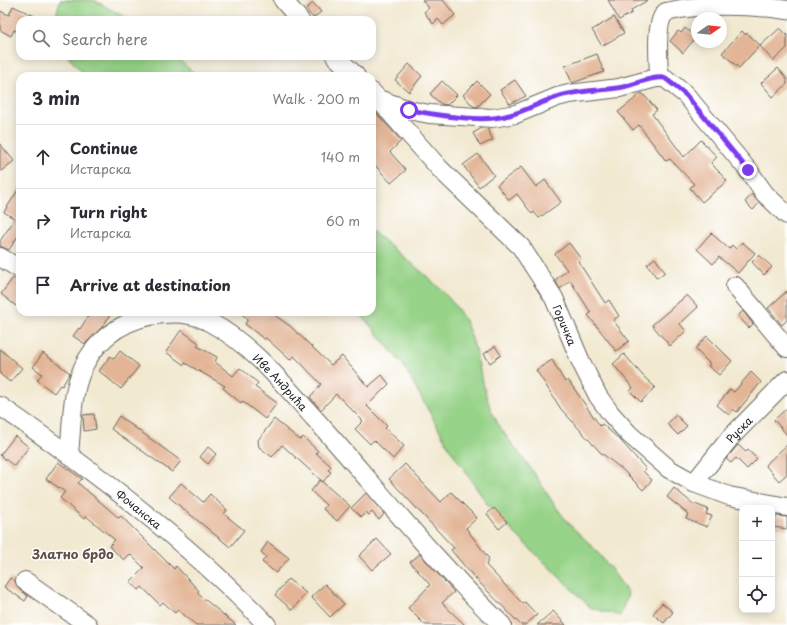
<!DOCTYPE html>
<meta charset="utf-8">
<style>
:root{--surface:#fff;--page:#f2f2f3;--text:#2b2b33;--muted:#7c7c81;--line:#e1e1e2}
body{margin:0;font-family:"Playpen Sans",sans-serif;background:var(--page);color:var(--text)}
.controls{position:absolute;right:12px;bottom:12px;display:grid;overflow:hidden;border-radius:8px;box-shadow:0 2px 10px #0003}
.controls button{width:36px;height:36px;display:grid;place-items:center;padding:0;border:0;border-bottom:1px solid var(--line);background:var(--surface);color:var(--text);font:20px sans-serif}
.compass{position:absolute;left:691px;top:12px;width:36px;height:36px;border-radius:50%;background:var(--surface);box-shadow:0 2px 10px #0003;rotate:76deg}
.stop{position:absolute;width:12px;height:12px;margin:-9px;border:3px solid #7c3aed;border-radius:50%;background:#fff}
.stop.end{background:#7c3aed;border-color:#fff;box-shadow:0 1px 4px #0008}
.list{margin:0;padding:0;list-style:none}
h2{display:flex;justify-content:space-between;align-items:center;height:52px;margin:0;padding:0 16px;font-size:17px}
h2 small{font-size:13px;font-weight:400;color:var(--muted)}
.list li{display:grid;grid-template-columns:26px 1fr auto;gap:12px;align-items:center;box-sizing:border-box;height:64px;padding:0 16px;border-top:1px solid var(--line)}
.list b{display:block;font-size:15px;white-space:nowrap}
.list p{margin:0;font-size:13px;white-space:nowrap;color:var(--muted)}
.list em{font-size:13px;font-style:normal;color:var(--muted)}
.icon{flex:none;width:22px;height:22px;fill:none;stroke:currentColor;stroke-width:2;stroke-linecap:round;stroke-linejoin:round}
.map{position:relative;flex:none;width:787px;height:625px;overflow:hidden}
.search{position:absolute;background:var(--surface);box-shadow:0 2px 10px #0003;left:16px;top:16px;width:360px;height:44px;display:flex;align-items:center;gap:10px;box-sizing:border-box;padding:0 14px;border-radius:12px;color:var(--muted);font-size:15px}
.panel{position:absolute;background:var(--surface);box-shadow:0 2px 10px #0003;left:16px;top:72px;width:360px;height:244px;border-radius:12px}
.map>svg:first-child{display:block}
.green{fill:#97d388;stroke:#5a7852}
.building{fill:#e3b596}
.lines{fill:none;stroke-linecap:round;stroke-linejoin:round}
.minor-casing{stroke:#67645b;stroke-width:20}
.minor{stroke:#fff;stroke-width:18}
.route{stroke:#7c3aed;stroke-width:5}
.labels{text-anchor:middle;dominant-baseline:central;stroke-width:3;stroke-linejoin:round;paint-order:stroke}
.street-label{font-size:11px;fill:#1c1c1c;stroke:#fff}
.quarter-label{font-size:13px;font-weight:bold;fill:#625247;stroke:#fff}
</style>
<div class="map">
<svg width="787" height="625" viewBox="0 0 787 625">
<rect width="100%" height="100%" fill="#fff"/>
<filter id="ink" filterUnits="userSpaceOnUse"><feTurbulence type="fractalNoise" baseFrequency=".025" numOctaves="2"/><feDisplacementMap in="SourceGraphic" scale="8" xChannelSelector="R" yChannelSelector="G"/><feConvolveMatrix kernelMatrix="1 2 1 2 8 2 1 2 1" color-interpolation-filters="sRGB"/></filter>
<filter id="wash" filterUnits="userSpaceOnUse"><feTurbulence type="fractalNoise" baseFrequency=".012" numOctaves="4" result="noise"/><feDisplacementMap in="SourceGraphic" scale="16" xChannelSelector="R" yChannelSelector="G"/><feGaussianBlur stdDeviation="0.9" result="paint"/><feColorMatrix in="noise" values="0 0 0 0 0 0 0 0 0 0 0 0 0 0 0 0 0 1.4 0 .05"/><feComposite in="paint" operator="in"/></filter>
<g filter="url(#wash)">
<rect width="100%" height="100%" fill="#f2e9d1"/>
<path class="green" d="M 60,0 L 94,0 L 130,20 L 55,20 Z
M 67,56 L 174,56 L 198,76 L 86,76 Z
M 372,231 C 400,255 449,289 465,321 C 481,354 480,396 500,427 C 510,443 523,457 534,473 C 545,490 553,504 566,520 C 573,529 582,536 590,544 C 604,559 617,576 628,594 L 620,616 L 591,608 L 492,511 L 450,449 L 403,365 L 359,312 L 372,312 Z"/>
<g id="blocks">
<path class="building" d="M 422,0 L 443,0 L 455,15 L 443,25 L 438,19 L 433,24 L 424,12 L 429,8 Z
M 608,0 L 648,0 L 631,10 L 632,13 L 619,20 Z
M 313,3 L 321,12 L 313,18 L 306,9 Z
M 13,6 L 43,20 L 20,20 L 20,33 L 14,30 L 11,36 L 0,30 L 0,11 L 9,15 Z
M 614,17 L 624,33 L 602,46 L 592,30 Z
M 685,28 L 696,37 L 683,53 L 670,41 L 678,31 L 681,33 Z
M 780,28 L 787,35 L 787,48 L 773,61 L 760,46 Z
M 742,31 L 746,35 L 747,33 L 760,45 L 739,68 L 722,53 Z
M 597,54 L 604,72 L 572,83 L 565,66 Z
M 409,64 L 422,76 L 409,92 L 395,80 Z
M 778,68 L 787,79 L 787,84 L 773,97 L 761,83 Z
M 515,80 L 526,96 L 510,104 L 500,90 Z
M 442,81 L 457,95 L 447,105 L 441,104 L 430,94 Z
M 477,81 L 490,94 L 477,107 L 473,106 L 463,95 Z
M 642,93 L 657,110 L 652,114 L 684,157 L 701,140 L 717,157 L 711,163 L 727,181 L 702,202 L 690,188 L 694,184 L 670,159 L 666,161 L 639,125 L 633,130 L 618,112 Z
M 372,108 L 401,141 L 390,152 L 406,170 L 391,183 L 372,162 Z
M 482,128 L 487,128 L 493,140 L 480,146 L 473,133 Z
M 0,144 L 14,161 L 0,172 Z
M 478,154 L 494,175 L 479,187 L 463,165 Z
M 521,167 L 536,187 L 545,180 L 561,202 L 539,218 L 534,212 L 532,214 L 517,194 L 509,200 L 497,185 Z
M 20,187 L 20,233 L 9,250 L 0,246 L 0,241 L 15,219 L 4,212 Z
M 752,194 L 759,203 L 753,210 L 745,202 Z
M 711,233 L 729,249 L 732,245 L 736,249 L 742,242 L 755,253 L 738,273 L 719,257 L 713,264 L 697,249 Z
M 569,243 L 581,259 L 578,261 L 605,303 L 609,300 L 619,316 L 613,320 L 629,341 L 616,351 L 588,315 L 591,313 L 570,280 L 560,289 L 555,280 L 567,270 L 555,254 Z
M 759,255 L 772,267 L 764,275 L 752,262 Z
M 655,258 L 665,272 L 657,278 L 647,264 Z
M 13,278 L 20,284 L 20,300 L 16,306 L 1,294 Z
M 787,291 L 787,320 L 782,325 L 768,308 Z
M 687,295 L 698,307 L 680,324 L 686,331 L 670,346 L 652,325 Z
M 743,311 L 753,324 L 749,328 L 738,316 Z
M 91,312 L 112,312 L 103,326 L 85,344 L 73,336 L 79,328 L 80,329 Z
M 239,312 L 270,312 L 290,326 L 331,365 L 342,356 L 368,387 L 382,375 L 389,384 L 367,406 L 387,426 L 385,428 L 404,446 L 393,459 L 374,440 L 370,444 L 355,429 L 363,421 L 336,394 L 321,410 L 310,397 L 321,384 L 294,356 L 290,360 L 266,338 L 264,339 L 245,324 L 248,319 Z
M 181,330 L 199,343 L 197,346 L 217,357 L 215,362 L 233,376 L 240,368 L 258,383 L 255,387 L 277,403 L 265,419 L 242,401 L 241,403 L 223,388 L 225,386 L 185,363 L 184,365 L 166,352 Z
M 707,336 L 732,361 L 719,375 L 708,366 L 710,364 L 695,349 Z
M 495,346 L 501,355 L 490,363 L 484,354 Z
M 0,349 L 22,368 L 10,382 L 0,374 Z
M 120,351 L 139,366 L 121,389 L 99,371 L 110,356 L 114,359 Z
M 43,353 L 70,373 L 62,386 L 60,385 L 54,393 L 37,380 L 42,374 L 33,367 Z
M 624,354 L 644,377 L 655,387 L 641,402 L 630,391 L 633,388 L 613,364 Z
M 552,360 L 565,382 L 568,380 L 600,426 L 602,424 L 620,440 L 646,469 L 643,471 L 652,480 L 643,490 L 623,470 L 600,452 L 561,409 L 536,370 Z
M 751,372 L 761,382 L 737,412 L 733,409 L 729,415 L 717,405 L 730,389 L 734,392 Z
M 787,408 L 787,435 L 774,420 Z
M 94,414 L 96,429 L 84,431 L 83,415 Z
M 676,415 L 687,426 L 678,435 L 667,424 Z
M 119,416 L 181,461 L 172,472 L 111,429 Z
M 274,419 L 300,440 L 303,437 L 318,451 L 316,453 L 331,466 L 328,470 L 331,472 L 323,482 L 282,445 L 272,457 L 259,447 L 258,440 Z
M 15,436 L 29,447 L 14,466 L 0,455 Z
M 738,445 L 746,452 L 748,450 L 757,459 L 747,469 L 736,458 L 731,463 L 726,459 Z
M 787,445 L 787,474 L 779,481 L 765,465 Z
M 208,447 L 216,454 L 208,464 L 200,457 Z
M 58,462 L 82,479 L 78,483 L 119,518 L 121,516 L 174,569 L 176,566 L 199,591 L 197,593 L 236,625 L 196,625 L 178,610 L 175,613 L 163,602 L 160,605 L 142,587 L 139,590 L 130,582 L 144,568 L 130,554 L 124,560 L 109,546 L 115,540 L 86,516 L 84,519 L 60,498 L 65,492 L 46,479 Z
M 405,464 L 441,502 L 451,492 L 477,518 L 466,528 L 489,559 L 486,565 L 523,604 L 525,602 L 537,615 L 525,625 L 521,625 L 473,576 L 451,550 L 454,548 L 389,479 Z
M 320,480 L 350,506 L 337,521 L 323,509 L 326,505 L 311,491 Z
M 181,483 L 203,502 L 210,494 L 227,510 L 224,514 L 244,530 L 230,547 L 169,497 Z
M 674,488 L 692,503 L 708,509 L 706,514 L 712,516 L 707,527 L 686,519 L 688,514 L 667,497 Z
M 366,493 L 384,514 L 379,520 L 372,512 L 369,515 L 366,512 L 361,517 L 351,508 Z
M 494,508 L 507,522 L 499,529 L 487,514 Z
M 776,516 L 787,517 L 787,529 L 774,527 Z
M 377,539 L 391,554 L 372,570 L 359,556 Z
M 268,542 L 289,558 L 276,573 L 262,562 L 266,557 L 261,552 Z
M 420,554 L 454,592 L 442,603 L 465,625 L 425,625 L 408,608 L 430,585 L 410,562 Z
M 10,578 L 15,581 L 19,589 L 28,596 L 25,601 L 4,587 Z
M 288,579 L 306,593 L 292,610 L 275,595 Z
M 325,584 L 344,604 L 330,617 L 311,597 Z
M 662,603 L 673,612 L 664,623 L 653,614 Z
M 553,611 L 566,625 L 537,625 Z"/>
</g>
</g>
<g filter="url(#ink)">
<use href="#blocks" fill-opacity="0" stroke="#67645b" stroke-width="1"/>
<g class="lines">
<g class="minor-casing">
<g id="minor">
<path d="M 283,0 L 300,20"/>
<path d="M 335,56 L 356,76"/>
<path d="M 659,77 C 659,62 654,22 666,12 C 701,3 751,5 787,10"/>
<path id="s1" d="M 372,92 L 440,169 L 521,247 L 554,298 L 581,362 L 598,396 L 611,414 L 629,434 L 669,469 L 694,483 L 729,496 L 787,507"/>
<path d="M 381,100 L 409,110 L 429,114 L 492,118 L 516,114 L 557,97 L 569,94 L 619,88 L 656,78 L 665,78 L 686,95 L 748,170 L 765,194 L 787,215"/>
<path d="M 0,257 L 20,269"/>
<path d="M 735,286 L 787,348"/>
<path id="s2" d="M 0,406 C 94,471 188,542 267,625"/>
<path id="s3" d="M 69,453 C 72,428 71,399 80,375 C 91,344 118,322 150,316 C 173,312 191,312 211,323 C 251,344 285,386 315,419 C 377,488 435,561 502,625"/>
<path id="s4" d="M 694,483 L 730,438 L 787,380"/>
<path d="M 25,581 L 88,625"/>
</g>
</g>
<use href="#minor" class="minor"/>
</g>
</g>
<g class="lines" filter="url(#ink)">
<path class="route" d="M 409,110 C 432,114 471,121 494,118 C 517,116 535,104 557,97 C 576,90 598,91 617,88 C 633,86 649,76 665,78 L 686,95 L 748,170"/>
</g>
<g class="labels">
<g class="street-label">
<text stroke="none"><textPath href="#s1" startOffset="305">Горичка</textPath></text>
<text stroke="none"><textPath href="#s3" startOffset="329">Иве Андрића</textPath></text>
<text stroke="none"><textPath href="#s4" startOffset="70">Руска</textPath></text>
<text stroke="none"><textPath href="#s2" startOffset="173">Фочанска</textPath></text>
</g>
<g class="quarter-label">
<text x="73" y="553">Златно брдо</text>
</g>
</g>
</svg>
<div class="controls">
<button>+</button>
<button>−</button>
<button><svg class="icon" aria-label="locate" viewBox="0 0 24 24"><circle cx="12" cy="12" r="6"/><path d="M12 2v4M12 18v4M2 12h4M18 12h4"/></svg></button>
</div>
<svg class="compass" viewBox="-18 -18 36 36"><path d="M0-13l5 13h-10z" fill="#e53935"/><path d="M0 13l5-13h-10z" fill="#7c7c81"/></svg>
<div class="stop" style="left:409px;top:110px"></div>
<div class="stop end" style="left:748px;top:170px"></div>
<div class="search"><svg class="icon" aria-label="search" viewBox="0 0 24 24"><circle cx="10" cy="10" r="6"/><path d="M15 15l6 6"/></svg>Search here</div>
<section class="panel">
<h2>3 min<small>Walk · 200 m</small></h2>
<ul class="list">
<li><svg class="icon" aria-label="ahead" viewBox="0 0 24 24"><path d="M12 20V5M6 11l6-6 6 6"/></svg><div><b>Continue</b><p>Истарска</p></div><em>140 m</em></li>
<li><svg class="icon" aria-label="right" viewBox="0 0 24 24"><path d="M7 20v-9h11M14 6l5 5-5 5"/></svg><div><b>Turn right</b><p>Истарска</p></div><em>60 m</em></li>
<li><svg class="icon" aria-label="arrive" viewBox="0 0 24 24"><path d="M6 21V4h12l-3 4 3 4H6"/></svg><div><b>Arrive at destination</b></div></li>
</ul>
</section>
</div>
